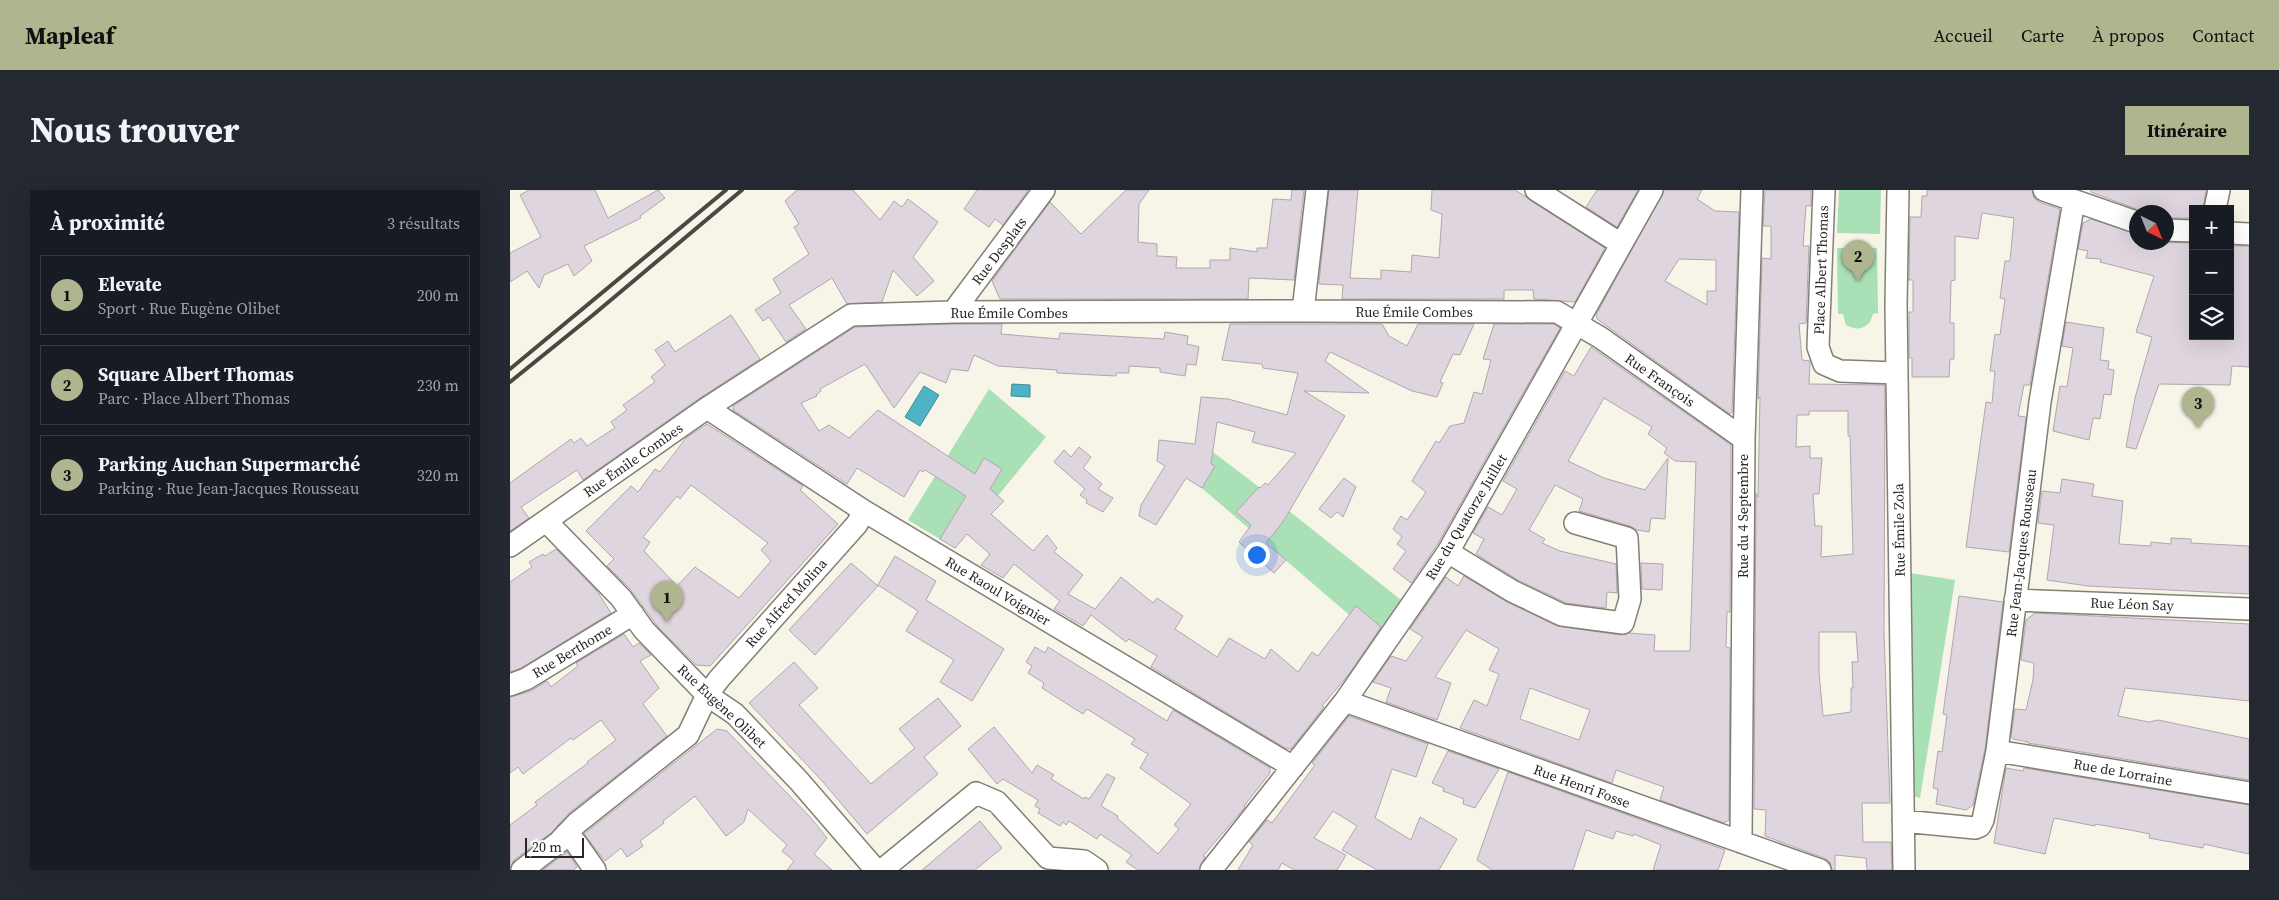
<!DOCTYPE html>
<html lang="fr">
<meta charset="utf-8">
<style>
:root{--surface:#171b24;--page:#242831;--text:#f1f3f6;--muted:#9ea1a6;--line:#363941;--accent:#afb58f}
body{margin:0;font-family:"Source Serif 4",serif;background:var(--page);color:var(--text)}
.controls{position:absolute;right:15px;top:15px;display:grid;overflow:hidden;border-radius:0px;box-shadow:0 5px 20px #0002}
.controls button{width:45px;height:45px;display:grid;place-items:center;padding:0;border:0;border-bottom:1px solid var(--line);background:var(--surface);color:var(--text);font:25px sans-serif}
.compass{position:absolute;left:1619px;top:15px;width:45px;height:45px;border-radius:50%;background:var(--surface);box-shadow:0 5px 20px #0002;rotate:137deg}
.scale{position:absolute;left:15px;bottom:12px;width:59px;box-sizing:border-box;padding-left:5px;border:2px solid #282723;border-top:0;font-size:14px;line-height:18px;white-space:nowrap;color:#282723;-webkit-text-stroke:4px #fff;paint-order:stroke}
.you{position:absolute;left:746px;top:364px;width:18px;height:18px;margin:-12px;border:4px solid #fff;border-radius:50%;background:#1a73e8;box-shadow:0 0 0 8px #1a73e833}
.badge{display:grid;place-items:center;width:32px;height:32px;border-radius:50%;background:var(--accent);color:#111;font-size:16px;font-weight:700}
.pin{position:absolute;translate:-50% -41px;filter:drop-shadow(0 1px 2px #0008)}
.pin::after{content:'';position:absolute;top:26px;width:18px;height:15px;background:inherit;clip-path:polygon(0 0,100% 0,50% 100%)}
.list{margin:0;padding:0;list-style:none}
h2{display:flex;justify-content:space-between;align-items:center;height:65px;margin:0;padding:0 20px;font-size:21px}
h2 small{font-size:16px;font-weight:400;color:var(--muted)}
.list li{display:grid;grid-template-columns:32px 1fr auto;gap:15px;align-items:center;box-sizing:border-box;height:80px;margin:0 10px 10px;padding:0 10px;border:1px solid var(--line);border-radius:0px}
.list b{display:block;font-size:19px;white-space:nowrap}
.list p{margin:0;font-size:16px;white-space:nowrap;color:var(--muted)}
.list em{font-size:16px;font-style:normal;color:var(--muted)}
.icon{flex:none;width:28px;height:28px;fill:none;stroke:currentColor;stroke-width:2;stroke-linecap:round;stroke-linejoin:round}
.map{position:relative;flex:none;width:1739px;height:680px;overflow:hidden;border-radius:0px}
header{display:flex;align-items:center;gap:30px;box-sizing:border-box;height:70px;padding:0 25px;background:var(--accent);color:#111}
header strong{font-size:24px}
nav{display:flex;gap:28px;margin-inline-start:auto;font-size:18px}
.intro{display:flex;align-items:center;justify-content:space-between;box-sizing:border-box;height:120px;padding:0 30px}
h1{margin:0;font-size:35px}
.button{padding:12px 22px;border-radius:0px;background:var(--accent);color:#111;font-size:18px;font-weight:700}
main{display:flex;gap:30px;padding:0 30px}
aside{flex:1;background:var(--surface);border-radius:0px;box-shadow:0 5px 20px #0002}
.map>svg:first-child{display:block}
.green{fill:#a9e0b6}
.water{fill:#4cb4c4;stroke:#418a94}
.building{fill:#dfd5de;stroke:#b0a6af;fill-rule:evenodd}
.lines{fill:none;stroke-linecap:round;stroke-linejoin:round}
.minor-casing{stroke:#827f74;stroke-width:24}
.minor{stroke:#fff;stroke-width:21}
.rail{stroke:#4a4843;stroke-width:4}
.labels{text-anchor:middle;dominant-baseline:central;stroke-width:4;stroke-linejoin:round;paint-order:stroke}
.street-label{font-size:14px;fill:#282723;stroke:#fff}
</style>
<header>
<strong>Mapleaf</strong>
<nav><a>Accueil</a><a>Carte</a><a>À propos</a><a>Contact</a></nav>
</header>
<div class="intro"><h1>Nous trouver</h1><a class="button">Itinéraire</a></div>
<main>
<aside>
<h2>À proximité<small>3 résultats</small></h2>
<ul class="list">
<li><span class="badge">1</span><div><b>Elevate</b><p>Sport · Rue Eugène Olibet</p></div><em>200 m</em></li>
<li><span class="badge">2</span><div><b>Square Albert Thomas</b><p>Parc · Place Albert Thomas</p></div><em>230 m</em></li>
<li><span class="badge">3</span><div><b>Parking Auchan Supermarché</b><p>Parking · Rue Jean-Jacques Rousseau</p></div><em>320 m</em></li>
</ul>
</aside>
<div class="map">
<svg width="1739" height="680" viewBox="0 0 1739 680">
<rect width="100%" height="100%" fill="#f7f4e8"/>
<path class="green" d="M 1329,0 L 1371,0 L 1370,44 L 1327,43 Z
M 1327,58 L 1367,58 L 1368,123 L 1363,124 L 1360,132 C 1352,140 1346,140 1336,135 L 1333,124 L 1328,124 Z
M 479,199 L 536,247 L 445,358 L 398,330 Z
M 695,256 L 749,297 L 891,410 L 865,447 L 686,293 Z
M 1393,382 L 1445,390 L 1410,608 L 1398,605 Z"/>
<path class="water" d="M 502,194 L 520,195 L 520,207 L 501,206 Z
M 414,196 L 429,205 L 410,236 L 395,227 Z"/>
<path class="building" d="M 19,0 L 85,0 L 98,28 L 148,0 L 155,8 L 130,26 L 131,28 L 74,56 L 82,71 L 64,86 L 58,74 L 34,85 L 29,98 L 17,81 L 0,92 L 0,63 L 31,47 L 10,5 Z
M 287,0 L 343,0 L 370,30 L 384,11 L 392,17 L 398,9 L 428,32 L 403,67 L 424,91 L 407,106 L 383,80 L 372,112 L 337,114 L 322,88 L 279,115 L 296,139 L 276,152 L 259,127 L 253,131 L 245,120 L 271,103 L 263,89 L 299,64 L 284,37 L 289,34 L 275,11 Z
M 467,0 L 518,0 L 493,35 L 485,29 L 479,37 L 454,19 Z
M 616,0 L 639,0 L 629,14 L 628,52 L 647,54 L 647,66 L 667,67 L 666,78 L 700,78 L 700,70 L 720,70 L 720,58 L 747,62 L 747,58 L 757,58 L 763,9 L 781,10 L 782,0 L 794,0 L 784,90 L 739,88 L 738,109 L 490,109 L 482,91 L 540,12 L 571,44 Z
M 819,0 L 848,0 L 840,88 L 871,89 L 871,80 L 901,82 L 902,65 L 929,68 L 932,24 L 921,20 L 922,0 L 1005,0 L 1095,58 L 1065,112 L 1024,109 L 1023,100 L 994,100 L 994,109 L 832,109 L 833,95 L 809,94 L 809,92 Z
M 1087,0 L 1128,0 L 1107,37 L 1076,17 Z
M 1154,0 L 1192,0 L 1187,9 L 1205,21 L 1229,22 L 1222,222 L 1220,224 L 1087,129 L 1086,125 ZM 1169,69 L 1206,70 L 1206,101 L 1197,101 L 1197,115 L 1155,91 Z
M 1255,0 L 1301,0 L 1301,16 L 1296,16 L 1293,56 L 1299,56 L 1296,133 L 1289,134 L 1292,170 L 1300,171 L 1299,194 L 1375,195 L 1374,442 L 1380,613 L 1352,613 L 1353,652 L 1381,652 L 1382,680 L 1357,680 L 1356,668 L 1325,665 L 1325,680 L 1322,680 L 1320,672 L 1314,668 L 1255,646 L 1256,620 L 1244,619 L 1246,303 L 1248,307 L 1250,207 L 1248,209 L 1252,68 L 1261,69 L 1261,36 L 1253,36 ZM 1299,221 L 1338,221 L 1338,246 L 1340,246 L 1343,364 L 1311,367 L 1312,336 L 1305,336 L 1303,304 L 1309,304 L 1312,268 L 1300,268 L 1300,256 L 1286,257 L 1287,225 L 1299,225 ZM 1309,442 L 1346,442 L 1348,472 L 1342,472 L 1343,498 L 1341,498 L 1341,522 L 1313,526 L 1309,483 Z
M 1417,0 L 1522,0 L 1524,8 L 1529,12 L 1550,19 L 1520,195 L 1514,195 L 1508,226 L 1516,227 L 1499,362 L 1456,357 L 1476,212 L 1482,213 L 1485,181 L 1480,181 L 1485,144 L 1490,145 L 1495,109 L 1490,108 L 1495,71 L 1500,71 L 1504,28 L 1472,23 L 1468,49 L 1445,46 L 1445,90 L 1441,91 L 1440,133 L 1444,133 L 1444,169 L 1440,169 L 1439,187 L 1402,187 L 1402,168 L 1399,168 L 1399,122 L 1403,122 L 1403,90 L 1399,90 L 1400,27 L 1411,27 L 1412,6 L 1417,6 Z
M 1581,0 L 1696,0 L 1693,19 L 1683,19 L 1683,28 L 1657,28 L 1656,22 L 1642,22 L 1626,19 L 1581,2 Z
M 1581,29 L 1626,44 L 1626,52 L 1683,53 L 1683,89 L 1680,104 L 1683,104 L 1683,146 L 1720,146 L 1720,56 L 1739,56 L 1739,177 L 1722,176 L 1720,195 L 1649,194 L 1626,259 L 1616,257 L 1625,208 L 1642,147 L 1626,142 L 1644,86 L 1590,72 L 1591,69 L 1576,68 L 1578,61 L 1568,59 L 1573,33 Z
M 221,125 L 250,169 L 190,208 L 73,290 L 67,280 L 11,317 L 19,328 L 0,341 L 0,293 L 61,249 L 64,253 L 71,248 L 77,256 L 105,238 L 101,232 L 117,220 L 113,215 L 145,192 L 141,187 L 155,175 L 145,160 L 158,151 L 165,162 Z
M 1556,132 L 1594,138 L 1590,170 L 1599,171 L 1598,179 L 1604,180 L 1601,205 L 1594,204 L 1590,229 L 1583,228 L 1579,250 L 1543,241 L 1550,196 L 1557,197 L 1563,158 L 1552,156 Z
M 443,134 L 492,134 L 491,144 L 549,149 L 550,143 L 654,149 L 655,142 L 678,146 L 677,154 L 689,157 L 686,175 L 677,174 L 675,186 L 650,182 L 650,178 L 619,176 L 619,183 L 607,183 L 606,186 L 547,183 L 547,180 L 488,176 L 464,165 L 458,181 L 441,179 L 436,193 L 410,182 L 384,218 L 355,174 L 310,199 L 311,201 L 306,205 L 307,206 L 291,213 L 309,241 L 319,235 L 339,248 L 368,220 L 465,284 L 474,268 L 492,279 L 480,299 L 494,311 L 481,324 L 523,361 L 537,345 L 547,358 L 544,362 L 573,385 L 558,404 L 585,419 L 611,387 L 643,413 L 647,408 L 673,426 L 665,439 L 707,467 L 719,448 L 755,469 L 761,459 L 788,482 L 802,462 L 808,466 L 846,416 L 871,437 L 839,484 L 812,516 L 814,517 L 781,559 L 775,558 L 641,477 L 647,466 L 619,449 L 616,452 L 581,425 L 573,436 L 544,419 L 550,411 L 504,374 L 493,388 L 471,375 L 480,364 L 457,344 L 445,358 L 430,349 L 456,306 L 415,280 L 413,282 L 410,280 L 394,307 L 347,278 L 337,294 L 223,220 L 223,216 L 345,137 Z
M 720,134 L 872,134 L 879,146 L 897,156 L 908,134 L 964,134 L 950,165 L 943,164 L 930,192 L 933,193 L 927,207 L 902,201 L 820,162 L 815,171 L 859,203 L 794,201 L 835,226 L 773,332 L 756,353 L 776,370 L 764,383 L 729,352 L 741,335 L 726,322 L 749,297 L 750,298 L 755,293 L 758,295 L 786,263 L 742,252 L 745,242 L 707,232 L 701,274 L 705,276 L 692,298 L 676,288 L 646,335 L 629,326 L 631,315 L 655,276 L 647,271 L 649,250 L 685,254 L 691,207 L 718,209 L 777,225 L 788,183 L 753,178 L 752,174 L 712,170 Z
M 984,134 L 1044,134 L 1050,138 L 927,355 L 901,393 L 883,379 L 896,361 L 887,354 L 892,347 L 883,339 L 891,326 L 897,330 L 916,302 L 902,291 L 926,251 L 929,253 L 940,236 L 954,233 L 964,202 L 972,204 L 981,170 L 973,169 Z
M 1081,157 L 1221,255 L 1220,422 L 1217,422 L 1216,457 L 1220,458 L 1219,630 L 1214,633 L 1150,610 L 1154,597 L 1106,580 L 1102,593 L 950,538 L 964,510 L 977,516 L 989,484 L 979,480 L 989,459 L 956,440 L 925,487 L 941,493 L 927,530 L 876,512 L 881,498 L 863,492 L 881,466 L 896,471 L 913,447 L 900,439 L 936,387 L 948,396 L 954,386 L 997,412 L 1047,436 L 1111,445 L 1119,443 L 1145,445 L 1144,461 L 1180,461 L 1186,272 L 1165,271 L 1154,263 L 1157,258 L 1138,244 L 1142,237 L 1094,208 L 1058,271 L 1094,288 L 1135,300 L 1158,268 L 1155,329 L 1141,328 L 1139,342 L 1127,340 L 1120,336 L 1069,321 L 1073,309 L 1045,295 L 1019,340 L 1035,349 L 1032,353 L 1050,361 L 1106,374 L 1107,403 L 1097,402 L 1096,418 L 1056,413 L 1008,390 L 966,364 L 974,349 L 963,343 L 978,317 L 992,325 L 1007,299 L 993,291 L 1055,181 L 1064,186 ZM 1020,498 L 1080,520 L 1069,550 L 1010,529 Z
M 197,234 L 293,296 L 290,300 L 328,334 L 200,476 L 186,475 L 149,438 L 120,399 L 97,376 L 104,369 L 76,341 L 121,296 L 128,302 L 145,279 L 150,282 L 176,248 ZM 181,295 L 258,353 L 251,360 L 261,371 L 229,408 L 185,377 L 167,396 L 134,361 L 140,352 L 133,347 L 167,306 L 170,309 Z
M 569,257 L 581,267 L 573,278 L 592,294 L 588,299 L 603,308 L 593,322 L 576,313 L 577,310 L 570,305 L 575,299 L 544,272 L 554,260 L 561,267 Z
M 834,288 L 846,297 L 833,327 L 827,322 L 821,328 L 809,319 Z
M 1552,289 L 1584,294 L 1582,306 L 1613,311 L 1609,354 L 1641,356 L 1641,352 L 1661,354 L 1661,348 L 1681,349 L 1681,353 L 1739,356 L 1739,404 L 1578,396 L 1537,390 L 1544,335 L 1528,333 L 1532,301 L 1550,303 Z
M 46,359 L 87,401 L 101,423 L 11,478 L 0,482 L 0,392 L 22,377 L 19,372 L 33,364 L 35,366 Z
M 385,366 L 426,391 L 416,410 L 494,459 L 462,511 L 430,492 L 444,470 L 396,441 L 408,421 L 368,395 Z
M 341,373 L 368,396 L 305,465 L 279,440 Z
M 1131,373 L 1153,374 L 1152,400 L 1132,399 Z
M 1449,406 L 1493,412 L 1475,559 L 1463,615 L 1456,620 L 1426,614 L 1428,599 L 1423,598 L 1428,561 L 1432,562 L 1437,525 L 1433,524 Z
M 1525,423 L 1739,434 L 1739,511 L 1615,498 L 1608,526 L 1639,532 L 1648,530 L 1739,549 L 1739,590 L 1518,553 L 1518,552 L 1503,549 L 1501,546 L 1505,519 L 1516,520 L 1523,490 L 1524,473 L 1511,470 L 1516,430 Z
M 114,444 L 123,457 L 129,453 L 141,465 L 130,471 L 149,498 L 133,514 L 157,546 L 59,623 L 41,643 L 4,670 L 0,678 L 0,635 L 27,615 L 25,612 L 78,573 L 77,572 L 106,550 L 91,530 L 63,550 L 61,548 L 13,584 L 8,577 L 0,583 L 0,507 L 21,501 L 37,491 L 41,497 L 68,476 L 66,473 Z
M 525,457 L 535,463 L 538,457 L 657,531 L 663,520 L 760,578 L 760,583 L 734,616 L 735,617 L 693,666 L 695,667 L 689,680 L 628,680 L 616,672 L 622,665 L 590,644 L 587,649 L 559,631 L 556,635 L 553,632 L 550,636 L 528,623 L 530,619 L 525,616 L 528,610 L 493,589 L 487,594 L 458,559 L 484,537 L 522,583 L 527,575 L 544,585 L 541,589 L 574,609 L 575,607 L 579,609 L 597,584 L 605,588 L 591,616 L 608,626 L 607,628 L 648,664 L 669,639 L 664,635 L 681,614 L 630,578 L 638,564 L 621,554 L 625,549 L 577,519 L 573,524 L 532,498 L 534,493 L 518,483 L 522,476 L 516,472 Z
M 284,472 L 308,498 L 289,515 L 361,594 L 405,558 L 389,539 L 428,508 L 451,536 L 414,567 L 428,584 L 357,644 L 313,592 L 239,513 Z
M 839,526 L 918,554 L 906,587 L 882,579 L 865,628 L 901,650 L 910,627 L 947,649 L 929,680 L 867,680 L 832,660 L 847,636 L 823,621 L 804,648 L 836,665 L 827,680 L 784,680 L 772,673 L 768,680 L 728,680 L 743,655 L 739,652 L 757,630 L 762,633 L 805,575 L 802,573 Z
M 207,539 L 217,541 L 300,627 L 317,648 L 304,664 L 322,680 L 277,680 L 284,671 L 272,661 L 277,655 L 238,619 L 234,632 L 216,646 L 185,606 L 153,631 L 154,633 L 130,651 L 133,656 L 117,667 L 111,658 L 95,671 L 74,644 Z
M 938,561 L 989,579 L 965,618 L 953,614 L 954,609 L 933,601 L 934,598 L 922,593 Z
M 1496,578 L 1513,581 L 1514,578 L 1739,615 L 1739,664 L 1694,654 L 1693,658 L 1639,648 L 1640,644 L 1620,640 L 1585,634 L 1585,636 L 1544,628 L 1535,664 L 1484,653 Z
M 998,582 L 1215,660 L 1208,680 L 1143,680 L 1151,655 L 1124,644 L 1123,646 L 1106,641 L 1103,649 L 1076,640 L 1063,680 L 982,680 L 967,670 Z
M 470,631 L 492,658 L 465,680 L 412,680 Z
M 57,662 L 67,677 L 63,680 L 33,680 Z"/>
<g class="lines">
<g class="minor-casing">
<path id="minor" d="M 1026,0 L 1111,54
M 1314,0 L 1308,157 L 1314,174 L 1330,181 L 1387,183
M 1388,0 L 1386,115 L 1394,680
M 1534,0 L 1626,32
M 1705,19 L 1709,0
M 1656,40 L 1683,41
M 1720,43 L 1739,44
M 793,121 L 807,0
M 443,122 L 534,0
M 197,218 L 354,321 L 783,577
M 36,331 L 111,408 L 134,440 L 197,505 L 225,524 L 289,591 L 366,680
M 0,356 L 197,218 L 341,125 L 443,122 L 793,121 L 1047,122 L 1091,148 L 1234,249
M 938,362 L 1002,401 L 1052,425 L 1113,433 L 1120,409 L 1117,348 L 1065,333
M 1505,410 L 1739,419
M 0,495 L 16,489 L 123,424
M 835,511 L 1310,680
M 1487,561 L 1739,603
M 1393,631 L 1465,638 L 1470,636 L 1473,630 L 1487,561 L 1530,212 L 1564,11
M 56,644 L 66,653 L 85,680
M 1231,652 L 1234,249 L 1242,0
M 12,680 L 49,652 L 67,633 L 178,545 L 197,505 L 209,489 L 347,334 L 354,321
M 372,680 L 466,603 L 487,612 L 538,668 L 574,671 L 587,680
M 701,680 L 835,511 L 938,362 L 1142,0"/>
</g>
<use href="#minor" class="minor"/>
<path class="rail" d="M 0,179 L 216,0
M 0,192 L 83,125 L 232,0"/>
</g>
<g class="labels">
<g class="street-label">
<text transform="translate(489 61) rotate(-53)">Rue Desplats</text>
<text transform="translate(1311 80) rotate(-88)">Place Albert Thomas</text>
<text x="904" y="122">Rue Émile Combes</text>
<text x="499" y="123">Rue Émile Combes</text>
<text transform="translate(1150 190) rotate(35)">Rue François</text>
<text transform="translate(123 270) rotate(-35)">Rue Émile Combes</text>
<text transform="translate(1233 326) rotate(-90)">Rue du 4 Septembre</text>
<text transform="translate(956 327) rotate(-59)">Rue du Quatorze Juillet</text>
<text transform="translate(1389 340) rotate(-91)">Rue Émile Zola</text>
<text transform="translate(1511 363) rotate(-83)">Rue Jean-Jacques Rousseau</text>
<text transform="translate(488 401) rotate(31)">Rue Raoul Voignier</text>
<text transform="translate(276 413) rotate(-48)">Rue Alfred Molina</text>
<text transform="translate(1622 414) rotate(2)">Rue Léon Say</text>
<text transform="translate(62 461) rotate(-31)">Rue Berthome</text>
<text transform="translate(212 516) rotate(43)">Rue Eugène Olibet</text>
<text transform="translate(1613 582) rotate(10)">Rue de Lorraine</text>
<text transform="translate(1072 596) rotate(20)">Rue Henri Fosse</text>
</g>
</g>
</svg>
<div class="controls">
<button>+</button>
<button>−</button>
<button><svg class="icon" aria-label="layers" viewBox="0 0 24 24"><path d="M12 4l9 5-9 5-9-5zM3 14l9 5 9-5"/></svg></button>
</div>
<svg class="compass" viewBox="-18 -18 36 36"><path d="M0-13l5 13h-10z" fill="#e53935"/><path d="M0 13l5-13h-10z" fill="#9ea1a6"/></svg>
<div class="scale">20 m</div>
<div class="you"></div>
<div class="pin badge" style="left:157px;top:432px">1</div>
<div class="pin badge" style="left:1348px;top:91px">2</div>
<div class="pin badge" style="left:1688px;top:238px">3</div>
</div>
</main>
